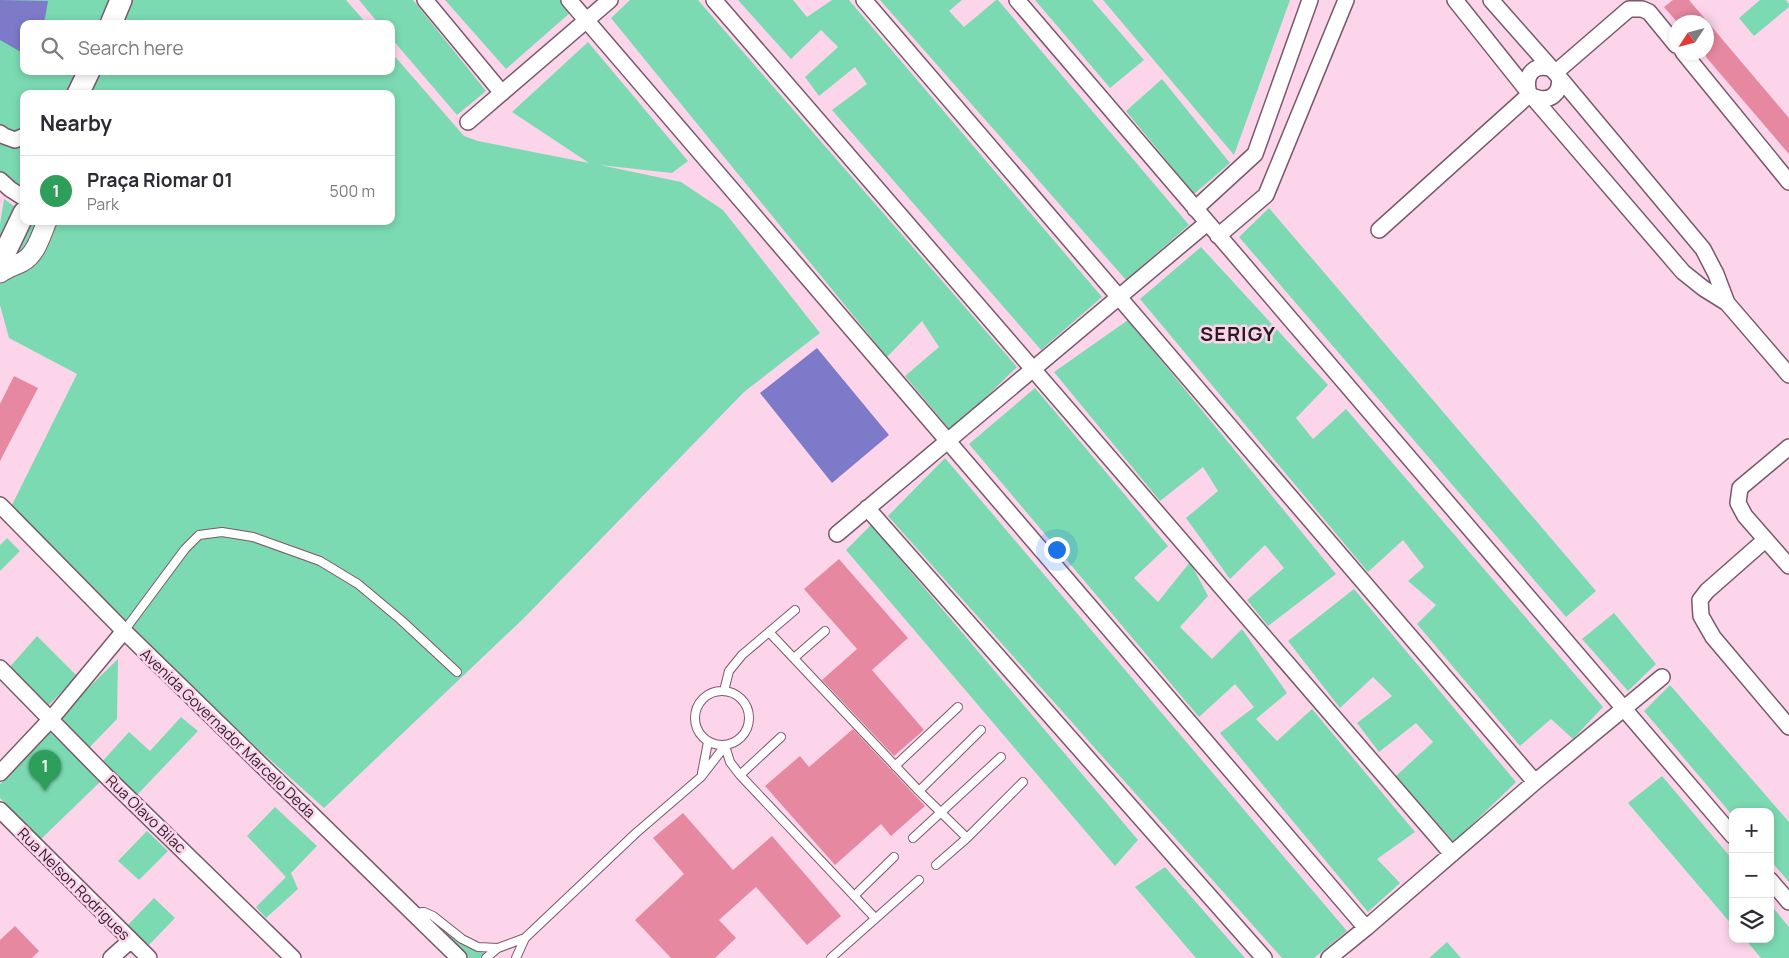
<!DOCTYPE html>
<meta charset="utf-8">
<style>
:root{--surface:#fff;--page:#f7f7f7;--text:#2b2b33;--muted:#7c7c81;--line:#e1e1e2;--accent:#d93025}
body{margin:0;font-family:Manrope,sans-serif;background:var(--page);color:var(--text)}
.controls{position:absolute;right:15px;bottom:15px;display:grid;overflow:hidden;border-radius:10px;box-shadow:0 2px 8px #0003}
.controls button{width:45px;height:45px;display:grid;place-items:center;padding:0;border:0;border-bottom:1px solid var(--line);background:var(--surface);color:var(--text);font:25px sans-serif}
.compass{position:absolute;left:1669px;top:15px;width:45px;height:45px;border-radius:50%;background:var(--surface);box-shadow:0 2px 8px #0003;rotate:234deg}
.you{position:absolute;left:1056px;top:549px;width:18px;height:18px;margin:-12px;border:4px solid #fff;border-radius:50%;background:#1a73e8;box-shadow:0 0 0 8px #1a73e833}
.badge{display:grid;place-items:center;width:32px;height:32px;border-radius:50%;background:var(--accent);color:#fff;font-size:16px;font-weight:700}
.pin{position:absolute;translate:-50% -41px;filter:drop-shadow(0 1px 2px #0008)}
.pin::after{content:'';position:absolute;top:26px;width:18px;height:15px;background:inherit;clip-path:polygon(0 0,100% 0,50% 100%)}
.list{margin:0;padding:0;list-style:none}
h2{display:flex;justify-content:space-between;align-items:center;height:65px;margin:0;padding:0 20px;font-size:21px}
h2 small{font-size:16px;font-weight:400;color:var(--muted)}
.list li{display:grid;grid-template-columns:32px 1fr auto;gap:15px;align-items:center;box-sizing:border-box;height:70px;padding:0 20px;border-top:1px solid var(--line)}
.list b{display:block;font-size:19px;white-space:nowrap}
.list p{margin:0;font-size:16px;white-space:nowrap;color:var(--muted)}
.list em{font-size:16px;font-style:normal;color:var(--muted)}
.icon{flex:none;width:28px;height:28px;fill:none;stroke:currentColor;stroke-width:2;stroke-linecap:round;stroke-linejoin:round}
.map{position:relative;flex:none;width:1789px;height:958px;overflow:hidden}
.search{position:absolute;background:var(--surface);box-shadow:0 2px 8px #0003;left:20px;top:20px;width:375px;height:55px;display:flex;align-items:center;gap:12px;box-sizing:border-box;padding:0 18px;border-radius:10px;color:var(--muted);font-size:19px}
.panel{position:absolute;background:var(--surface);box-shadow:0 2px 8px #0003;left:20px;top:90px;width:375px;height:135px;border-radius:10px}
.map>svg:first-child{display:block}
.green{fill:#7bdab1}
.water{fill:#7d7ac9}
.building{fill:#e688a0}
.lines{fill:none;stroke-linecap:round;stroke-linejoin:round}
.service-casing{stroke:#7a586b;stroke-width:10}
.minor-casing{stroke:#7a586b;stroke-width:18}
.tertiary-casing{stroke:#7a586b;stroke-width:21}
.secondary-casing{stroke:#7a586b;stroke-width:24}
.service{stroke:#fff;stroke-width:8}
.minor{stroke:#fff;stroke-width:15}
.tertiary{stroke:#fff;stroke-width:19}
.secondary{stroke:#fff;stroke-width:21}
.labels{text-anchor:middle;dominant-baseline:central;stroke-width:5;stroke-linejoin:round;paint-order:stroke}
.street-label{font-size:15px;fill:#2a1c24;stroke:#fdd5eb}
.district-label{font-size:20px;font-weight:bold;letter-spacing:1px;fill:#2a1c24;stroke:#fdd5eb}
</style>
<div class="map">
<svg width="1789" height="958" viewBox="0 0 1789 958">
<rect width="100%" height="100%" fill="#fdd5eb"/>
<path class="green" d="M 0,0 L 346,0 L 367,24 L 24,24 L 24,71 L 391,71 L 391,52 L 464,136 L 478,141 L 589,163 L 512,112 L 588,42 L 688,161 L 672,173 L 600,165 L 681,182 L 723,210 L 820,333 L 744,392 L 524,618 L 324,808 L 109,615 L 8,513 L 77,374 L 9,338 L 0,305 L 0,263 L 24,221 L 391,221 L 391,94 L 24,94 L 24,198 L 0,180 Z
M 359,0 L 413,0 L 486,91 L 457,115 L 391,38 L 391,24 L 379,24 Z
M 445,0 L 560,0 L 571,12 L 506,69 Z
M 630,0 L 698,0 L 1017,367 L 951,431 L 905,376 L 939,347 L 922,321 L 887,357 L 611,18 Z
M 738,0 L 793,0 L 807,17 L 832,0 L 849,0 L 1102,297 L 1041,350 L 832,110 L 867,84 L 855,67 L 819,96 L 805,77 L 838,47 L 821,30 L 791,59 Z
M 880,0 L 962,0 L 949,11 L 964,27 L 996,0 L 998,0 L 1189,225 L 1126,280 Z
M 1035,0 L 1092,0 L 1144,60 L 1110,88 Z
M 1103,0 L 1290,0 L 1234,155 Z
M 1760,0 L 1786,0 L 1789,4 L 1789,7 L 1754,36 L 1739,18 Z
M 1162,79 L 1230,163 L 1194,194 L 1126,111 Z
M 4,199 L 18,209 L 0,250 L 0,224 Z
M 1269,208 L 1596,591 L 1566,617 L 1239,237 Z
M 1201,247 L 1328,385 L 1296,418 L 1313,439 L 1346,409 L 1603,707 L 1573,739 L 1551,719 L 1520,746 L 1417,624 L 1436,605 L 1408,581 L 1424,567 L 1403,540 L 1368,572 L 1140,299 Z
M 1128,320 L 1336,574 L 1268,626 L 1247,600 L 1284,568 L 1265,545 L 1230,579 L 1186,518 L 1218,491 L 1203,467 L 1160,501 L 1054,372 Z
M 1035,388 L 1168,546 L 1134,578 L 1158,602 L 1190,562 L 1208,596 L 1180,627 L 1212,659 L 1242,629 L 1287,693 L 1256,719 L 1277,741 L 1312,709 L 1415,832 L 1377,859 L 1400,883 L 1368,912 L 1220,733 L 1254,707 L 1235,684 L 1199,717 L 969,444 Z
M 945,458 L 1347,931 L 1314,958 L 1282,958 L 888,516 Z
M 871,525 L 1138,840 L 1115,866 L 846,550 Z
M 7,538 L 20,551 L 0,571 L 0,545 Z
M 1354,589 L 1516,782 L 1454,842 L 1396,776 L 1433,742 L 1416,723 L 1379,752 L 1357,723 L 1392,696 L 1373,677 L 1340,708 L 1288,641 Z
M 1614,613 L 1656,664 L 1628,691 L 1582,639 Z
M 37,636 L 77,676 L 47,707 L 8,669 Z
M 118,659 L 117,719 L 87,750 L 57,718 Z
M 1670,685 L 1789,822 L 1789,882 L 1770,860 L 1770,812 L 1733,812 L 1733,816 L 1644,711 Z
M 181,717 L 198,731 L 136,796 L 100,764 L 129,732 L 150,751 Z
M 50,732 L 101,781 L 39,841 L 0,798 L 0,784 Z
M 1662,776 L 1733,860 L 1733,926 L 1628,803 Z
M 275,807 L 317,846 L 291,873 L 298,889 L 266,918 L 256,907 L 286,877 L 247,836 Z
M 147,831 L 168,851 L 139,880 L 118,861 Z
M 1165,867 L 1245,958 L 1196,958 L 1135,887 Z
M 154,898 L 175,918 L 147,947 L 125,928 Z
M 1770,904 L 1789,927 L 1789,958 L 1761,958 L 1745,939 L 1770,939 Z
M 436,926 C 445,929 451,937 459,942 C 467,948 476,950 485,953 L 480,958 L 459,958 Z
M 1447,942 L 1461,958 L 1429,958 Z"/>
<path class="water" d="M 0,0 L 48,1 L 44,24 L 24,24 L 24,49 L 21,52 L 0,40 Z
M 817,348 L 889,435 L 832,483 L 760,393 Z"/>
<path class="building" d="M 1673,0 L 1689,0 L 1789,118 L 1789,154 L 1706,57 L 1706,22 L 1677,22 L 1664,7 Z
M 14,376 L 38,388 L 0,461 L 0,404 Z
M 839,559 L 908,638 L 872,670 L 924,730 L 894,756 L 822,680 L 857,649 L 804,589 Z
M 853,729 L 925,806 L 891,836 L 881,824 L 835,865 L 765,786 L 800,756 L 809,767 Z
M 683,813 L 733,870 L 772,836 L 841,916 L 807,945 L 756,887 L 719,920 L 736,938 L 715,958 L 671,958 L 635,920 L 684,874 L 653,838 Z
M 15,926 L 39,951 L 32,958 L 0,958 L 0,940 Z"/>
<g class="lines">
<g class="service-casing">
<path id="service" d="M 124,631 L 185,549 L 199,535 L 222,532 L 253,537 L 320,561 L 358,584 L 401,620 L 457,672
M 769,632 L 919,791 L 967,838
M 794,658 L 825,631
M695 718a27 27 0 1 1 54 0a27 27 0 1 1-54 0Z
M 724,691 L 729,671 L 742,655 L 795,610
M 725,746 L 730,762 L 740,775 L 875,918
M 895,766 L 958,707
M 702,773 L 708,742
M 740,775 L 781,737
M 919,791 L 981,730
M 913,838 L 1001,757
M 936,865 L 967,838 L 1023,782
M 854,896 L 894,857
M 413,913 L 424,912 L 433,916 L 462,939 L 478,947 L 498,948 L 525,938 L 636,833 L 701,777 L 725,746
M 486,958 L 498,948
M 516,958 L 525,938
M 831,958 L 919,880"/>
</g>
<g class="minor-casing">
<path id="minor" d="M 425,0 L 502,93
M 569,0 L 1366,928
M 714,0 L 1452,854
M 864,0 L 1535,782
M 1017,0 L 1733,836
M 1455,0 L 1530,94 L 1683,272 L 1703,288 L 1727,303 L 1789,375
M 1491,0 L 1559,77 C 1562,93 1550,103 1535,97
M 1683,52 L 1789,182
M 1556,72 L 1629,9 L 1642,9 L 1649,12 L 1676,45
M 1559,77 L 1703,249 L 1716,274 L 1727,303
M 1528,89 C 1525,73 1536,63 1552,69
M 468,122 L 610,0
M 0,133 L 4,136 L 15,140 L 24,136
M 0,180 L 10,189 L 24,198
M 1195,209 L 1255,154 L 1310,0
M 1379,230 L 1530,94
M 1218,236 L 1266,195 L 1346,0
M 1789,447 L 1740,488 L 1738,503 L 1745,516 L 1789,566
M 0,505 L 124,631 L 459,958
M 867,508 L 1264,958
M 837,534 L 1207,223
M 1765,540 L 1707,591 L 1700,600 L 1701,616 L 1713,637 L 1789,727
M 0,668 L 104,774 L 293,958
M 0,773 L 51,719 L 124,631
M 0,810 L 149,958
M 1770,880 L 1789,902
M 111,958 L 130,941
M 1329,958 L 1366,928 L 1535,782 L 1662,677"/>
</g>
<g class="tertiary-casing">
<path id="tertiary" d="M 0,273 C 7,268 14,266 22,262 C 36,255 41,235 47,221"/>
</g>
<g class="secondary-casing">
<path id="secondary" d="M 111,24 L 121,0
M 78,94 L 89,71
M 0,263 L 24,213"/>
</g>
<use href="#service" class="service"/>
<use href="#minor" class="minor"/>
<use href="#tertiary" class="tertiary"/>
<use href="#secondary" class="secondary"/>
</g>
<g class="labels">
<g class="street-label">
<text transform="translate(228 733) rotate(44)">Avenida Governador Marcelo Deda</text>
<text transform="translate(146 814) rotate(44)">Rua Olavo Bilac</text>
<text transform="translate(74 884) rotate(45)">Rua Nelson Rodrigues</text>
</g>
<g class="district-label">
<text x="1238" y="333">SERIGY</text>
</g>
</g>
</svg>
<div class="controls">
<button>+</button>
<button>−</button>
<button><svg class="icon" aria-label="layers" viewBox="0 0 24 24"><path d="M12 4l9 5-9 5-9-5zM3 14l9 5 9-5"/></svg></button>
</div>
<svg class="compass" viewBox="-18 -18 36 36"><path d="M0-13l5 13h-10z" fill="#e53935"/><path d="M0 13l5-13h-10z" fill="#7c7c81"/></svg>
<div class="you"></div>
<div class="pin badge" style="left:45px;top:791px;background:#2e9e5b">1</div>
<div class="search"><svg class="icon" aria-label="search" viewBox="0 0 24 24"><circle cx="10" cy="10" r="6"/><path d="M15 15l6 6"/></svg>Search here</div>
<section class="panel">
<h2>Nearby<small></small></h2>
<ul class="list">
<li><span class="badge" style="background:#2e9e5b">1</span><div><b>Praça Riomar 01</b><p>Park</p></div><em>500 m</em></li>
</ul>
</section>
</div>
